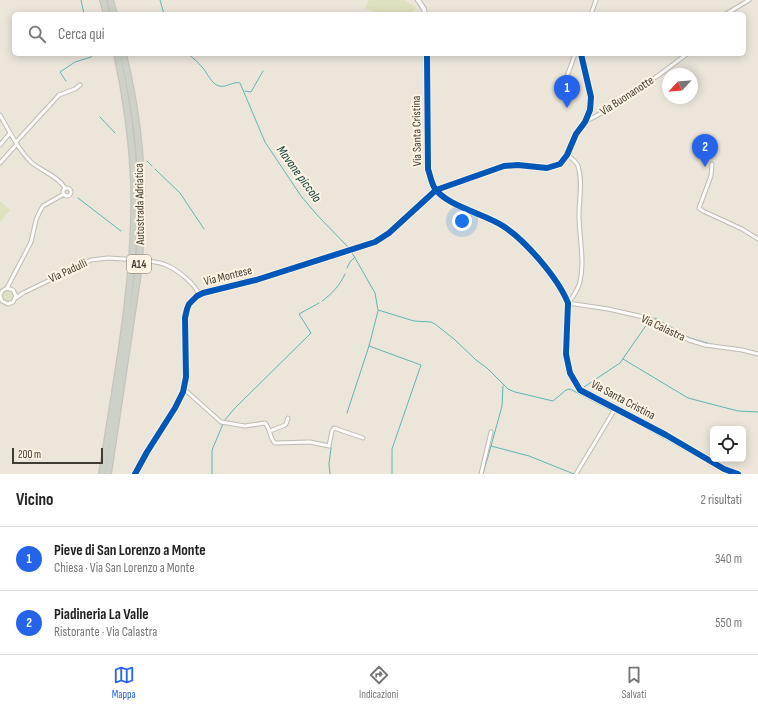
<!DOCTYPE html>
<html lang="it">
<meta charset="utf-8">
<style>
:root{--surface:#fff;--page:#f2f2f2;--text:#222;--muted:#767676;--line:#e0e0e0;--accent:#2563eb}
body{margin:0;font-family:"Sofia Sans Condensed",sans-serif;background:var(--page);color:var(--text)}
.controls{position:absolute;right:12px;bottom:12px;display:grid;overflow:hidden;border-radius:6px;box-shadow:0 2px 10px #0003}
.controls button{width:36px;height:36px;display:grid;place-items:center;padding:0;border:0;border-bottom:1px solid var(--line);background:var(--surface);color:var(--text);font:20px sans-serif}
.compass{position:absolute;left:662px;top:68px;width:36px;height:36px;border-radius:50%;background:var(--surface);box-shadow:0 2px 10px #0003;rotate:244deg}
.scale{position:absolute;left:12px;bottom:10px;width:91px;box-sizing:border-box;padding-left:4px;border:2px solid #403c33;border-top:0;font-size:11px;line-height:14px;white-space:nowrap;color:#403c33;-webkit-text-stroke:3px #fef4e3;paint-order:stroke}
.you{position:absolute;left:462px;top:221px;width:14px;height:14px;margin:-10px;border:3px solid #fff;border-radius:50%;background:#1a73e8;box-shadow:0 0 0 6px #1a73e833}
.badge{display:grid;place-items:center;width:26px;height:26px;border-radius:50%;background:var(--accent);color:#fff;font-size:13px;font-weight:700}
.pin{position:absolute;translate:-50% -33px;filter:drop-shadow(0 1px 2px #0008)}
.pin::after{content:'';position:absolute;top:21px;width:14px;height:12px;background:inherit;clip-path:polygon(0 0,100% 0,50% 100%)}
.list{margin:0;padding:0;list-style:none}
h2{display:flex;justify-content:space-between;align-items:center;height:52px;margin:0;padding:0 16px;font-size:17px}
h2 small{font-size:13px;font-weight:400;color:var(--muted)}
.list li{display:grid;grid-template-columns:26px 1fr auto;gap:12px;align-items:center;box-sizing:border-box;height:64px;padding:0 16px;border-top:1px solid var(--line)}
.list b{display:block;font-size:15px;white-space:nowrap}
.list p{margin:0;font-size:13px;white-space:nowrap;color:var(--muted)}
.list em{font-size:13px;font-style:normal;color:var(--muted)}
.icon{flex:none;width:22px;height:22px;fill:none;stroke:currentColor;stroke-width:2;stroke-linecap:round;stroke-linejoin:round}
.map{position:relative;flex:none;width:758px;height:474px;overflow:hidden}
.search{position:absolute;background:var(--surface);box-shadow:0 2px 10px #0003;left:12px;right:12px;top:12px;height:44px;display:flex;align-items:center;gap:10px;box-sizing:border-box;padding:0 14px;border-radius:6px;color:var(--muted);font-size:15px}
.sheet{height:180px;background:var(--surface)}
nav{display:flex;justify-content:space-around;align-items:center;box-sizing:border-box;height:56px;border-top:1px solid var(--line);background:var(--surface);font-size:11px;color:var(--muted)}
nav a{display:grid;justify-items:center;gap:2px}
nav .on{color:var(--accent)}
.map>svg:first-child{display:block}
.green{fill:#dee1bd}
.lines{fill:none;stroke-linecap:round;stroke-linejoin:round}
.stream{stroke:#60b5b2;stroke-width:1}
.street-casing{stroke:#c0bab1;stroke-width:5}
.secondary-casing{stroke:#c0bab1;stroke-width:6}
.highway-casing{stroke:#c7c3bd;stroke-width:8}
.street{stroke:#fcfbf9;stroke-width:3}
.secondary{stroke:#fcfbf9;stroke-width:4}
.highway{stroke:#ced1c7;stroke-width:5.5}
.street-bridge-casing{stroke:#c0bab1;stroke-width:5;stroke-linecap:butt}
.street-bridge{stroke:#fcfbf9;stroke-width:3}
.cycleway-casing{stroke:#fef4e3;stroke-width:8}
.cycleway{stroke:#0057b8;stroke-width:6}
.labels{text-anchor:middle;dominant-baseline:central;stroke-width:4;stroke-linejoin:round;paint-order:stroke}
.shield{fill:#fef4e3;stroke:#797368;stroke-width:1}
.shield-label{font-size:11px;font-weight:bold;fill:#403c33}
.street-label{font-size:12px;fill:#403c33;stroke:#fef4e3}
.water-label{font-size:13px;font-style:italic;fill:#003637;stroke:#fef4e3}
</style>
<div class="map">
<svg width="758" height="474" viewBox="0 0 758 474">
<rect width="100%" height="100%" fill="#ebe5da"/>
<path class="green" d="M 369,0 L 404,0 L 416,7 L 412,14 L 378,14 L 365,8 Z
M 0,201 L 10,210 L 0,222 Z
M2 296a6 6 0 1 1 12 0a6 6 0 1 1-12 0Z"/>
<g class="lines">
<path class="stream" d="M 81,0 L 84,14
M 160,0 L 164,14
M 188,54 C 193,58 198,62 202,67 C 207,72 211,84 219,86 C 226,88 233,81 240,83 L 265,142 L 301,196 L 318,216 L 349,248
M 66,81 L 60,72 L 75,62 L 91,57 L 93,54
M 245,91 L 251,92 L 263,71
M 100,117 L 115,133
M 147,161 L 152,166
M 155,169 L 180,193 L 204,229
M 78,198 L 121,231
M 351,251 L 375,293 L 378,310 L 414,321 L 431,322 L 435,324 L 454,339 L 476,360 L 487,368 L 508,389 L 515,392 L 553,401 L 566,390 L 570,389 L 612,411
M 347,268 L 350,262 L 355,257
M 322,301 C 332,294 340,285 345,274
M 378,311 L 369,346 L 421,365 L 392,449 L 392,474
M 655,318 L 690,338 L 714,345
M 623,359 L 688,398 L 738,411 L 758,412
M 503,386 L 502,406 L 491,446 L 529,456 L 574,474
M 584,387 L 620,363 L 647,324
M 615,412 C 650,429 683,450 717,468
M 347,413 L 369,346
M 224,421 L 235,408 L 311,333 L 299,314 L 319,303
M 212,474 L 212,450 L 223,424
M 330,474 L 329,464 L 331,448
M 483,474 L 491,446"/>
<g class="street-casing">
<path id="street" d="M 591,14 L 596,0
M 726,14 L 749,0
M 560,96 L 575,54
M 0,115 C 9,131 18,149 31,162 C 41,171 58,176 65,188
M 585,122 L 605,111 L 659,75 L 687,54
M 16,142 L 59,95 L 75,89 L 80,85
M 0,145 L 10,133
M 567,155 C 571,158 576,161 578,166 C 583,181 579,199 579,215 C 579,237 585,260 580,282 C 578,289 573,297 568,303
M 0,163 L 17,144
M 712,164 L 711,176 L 699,208 L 703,211 L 742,229 L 758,239
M63 192a4 4 0 1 1 8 0a4 4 0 1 1-8 0Z
M 146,261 C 153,262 159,262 166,265 C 176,269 196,284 199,295
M 7,288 L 31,242 L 36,220 L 40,211 L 43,206 L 64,194
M 0,296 L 2,291 L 7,288 L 13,290 L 16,296 L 13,302 L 8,304 L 2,301 L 0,296
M 16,298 L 23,293 L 91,260 L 108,258 L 124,259
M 568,303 L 608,309 L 648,318 L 689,340 L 705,345 L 742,350 L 758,354
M 184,389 L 221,422 L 245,426 L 265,423 C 271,429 269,438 275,443 L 310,442 L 329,446 L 332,431 L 334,428 L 363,438
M 270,431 L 285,425 L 286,424 L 288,418
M 135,474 L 147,452 L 175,408 L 183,392 L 186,377 L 185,318 L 187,309 L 189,304 L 197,296 L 203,293 L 256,280 L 375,242 L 389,233 L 436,190 L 504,166 L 518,165 L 547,168 L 560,164 L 567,155 L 576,134 L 585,122 L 590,110 L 591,97 L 581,54
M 481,474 L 491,432
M 576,474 L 615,409"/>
</g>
<g class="secondary-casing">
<path id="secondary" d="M 418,0 L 424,9 L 425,14
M 427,54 L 428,169 C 430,175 431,181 434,187 C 444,205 485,214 503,226 C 525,240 558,278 568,303 L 566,354 L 570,373 L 580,390 L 666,435 L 724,469 L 738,474"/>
</g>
<g class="highway-casing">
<path id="highway" d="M 103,0 L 107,14
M 110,0 L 114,14
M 102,474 C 117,377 137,278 134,180 C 132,138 126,95 117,54
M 108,474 L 137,280 C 146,205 141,127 123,54"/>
</g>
<use href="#street" class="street"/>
<use href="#secondary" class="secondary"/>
<use href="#highway" class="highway"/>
<g class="street-bridge-casing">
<path id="street-bridge" d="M 124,259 L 146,261"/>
</g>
<use href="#street-bridge" class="street-bridge"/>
<g class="cycleway-casing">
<path id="cycleway" d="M 427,54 L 428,169 C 430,175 431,181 434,187 C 444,205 485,214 503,226 C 525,240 558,278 568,303 L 566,354 L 570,373 L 580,390 L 666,435 L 724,469 L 738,474
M 135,474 L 147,452 L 175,408 L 183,392 L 186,377 L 185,318 L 187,309 L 189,304 L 197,296 L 203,293 L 256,280 L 375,242 L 389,233 L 436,190 L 504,166 L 518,165 L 547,168 L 560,164 L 567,155 L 576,134 L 585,122 L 590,110 L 591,97 L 581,54"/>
</g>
<use href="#cycleway" class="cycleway"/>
</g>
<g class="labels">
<rect class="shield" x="127" y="255" width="24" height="18" rx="3"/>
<g class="shield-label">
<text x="139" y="264">A14</text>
</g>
<g class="street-label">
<text transform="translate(627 96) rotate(-33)">Via Buonanotte</text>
<text transform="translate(417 131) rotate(-91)">Via Santa Cristina</text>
<text transform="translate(140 204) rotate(-91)">Autostrada Adriatica</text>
<text transform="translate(68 271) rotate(-25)">Via Padulli</text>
<text transform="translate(228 276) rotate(-14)">Via Montese</text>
<text transform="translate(663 328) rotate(25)">Via Calastra</text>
<text transform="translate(623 400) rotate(28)">Via Santa Cristina</text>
</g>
<g class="water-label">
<text transform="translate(299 174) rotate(54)">Mavone piccolo</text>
</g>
</g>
</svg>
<div class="controls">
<button><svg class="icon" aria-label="locate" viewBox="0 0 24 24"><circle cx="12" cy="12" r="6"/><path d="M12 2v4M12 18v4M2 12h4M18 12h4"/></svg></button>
</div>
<svg class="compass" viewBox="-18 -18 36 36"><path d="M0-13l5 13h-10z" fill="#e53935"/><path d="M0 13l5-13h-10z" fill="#767676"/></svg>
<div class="scale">200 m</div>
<div class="you"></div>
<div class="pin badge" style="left:567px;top:108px">1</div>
<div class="pin badge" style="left:705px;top:167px">2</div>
<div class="search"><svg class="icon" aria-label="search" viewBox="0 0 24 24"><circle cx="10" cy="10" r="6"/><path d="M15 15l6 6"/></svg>Cerca qui</div>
</div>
<section class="sheet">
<h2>Vicino<small>2 risultati</small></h2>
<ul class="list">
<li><span class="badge">1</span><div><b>Pieve di San Lorenzo a Monte</b><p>Chiesa · Via San Lorenzo a Monte</p></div><em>340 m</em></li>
<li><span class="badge">2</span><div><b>Piadineria La Valle</b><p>Ristorante · Via Calastra</p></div><em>550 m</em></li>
</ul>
</section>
<nav>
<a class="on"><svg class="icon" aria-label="map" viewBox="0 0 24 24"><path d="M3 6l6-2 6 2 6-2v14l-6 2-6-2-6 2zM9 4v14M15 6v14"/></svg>Mappa</a>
<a><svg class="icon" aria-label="directions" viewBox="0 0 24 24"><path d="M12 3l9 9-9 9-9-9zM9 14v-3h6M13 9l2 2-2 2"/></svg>Indicazioni</a>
<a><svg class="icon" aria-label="saved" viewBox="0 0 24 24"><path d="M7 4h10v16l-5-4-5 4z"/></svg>Salvati</a>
</nav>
